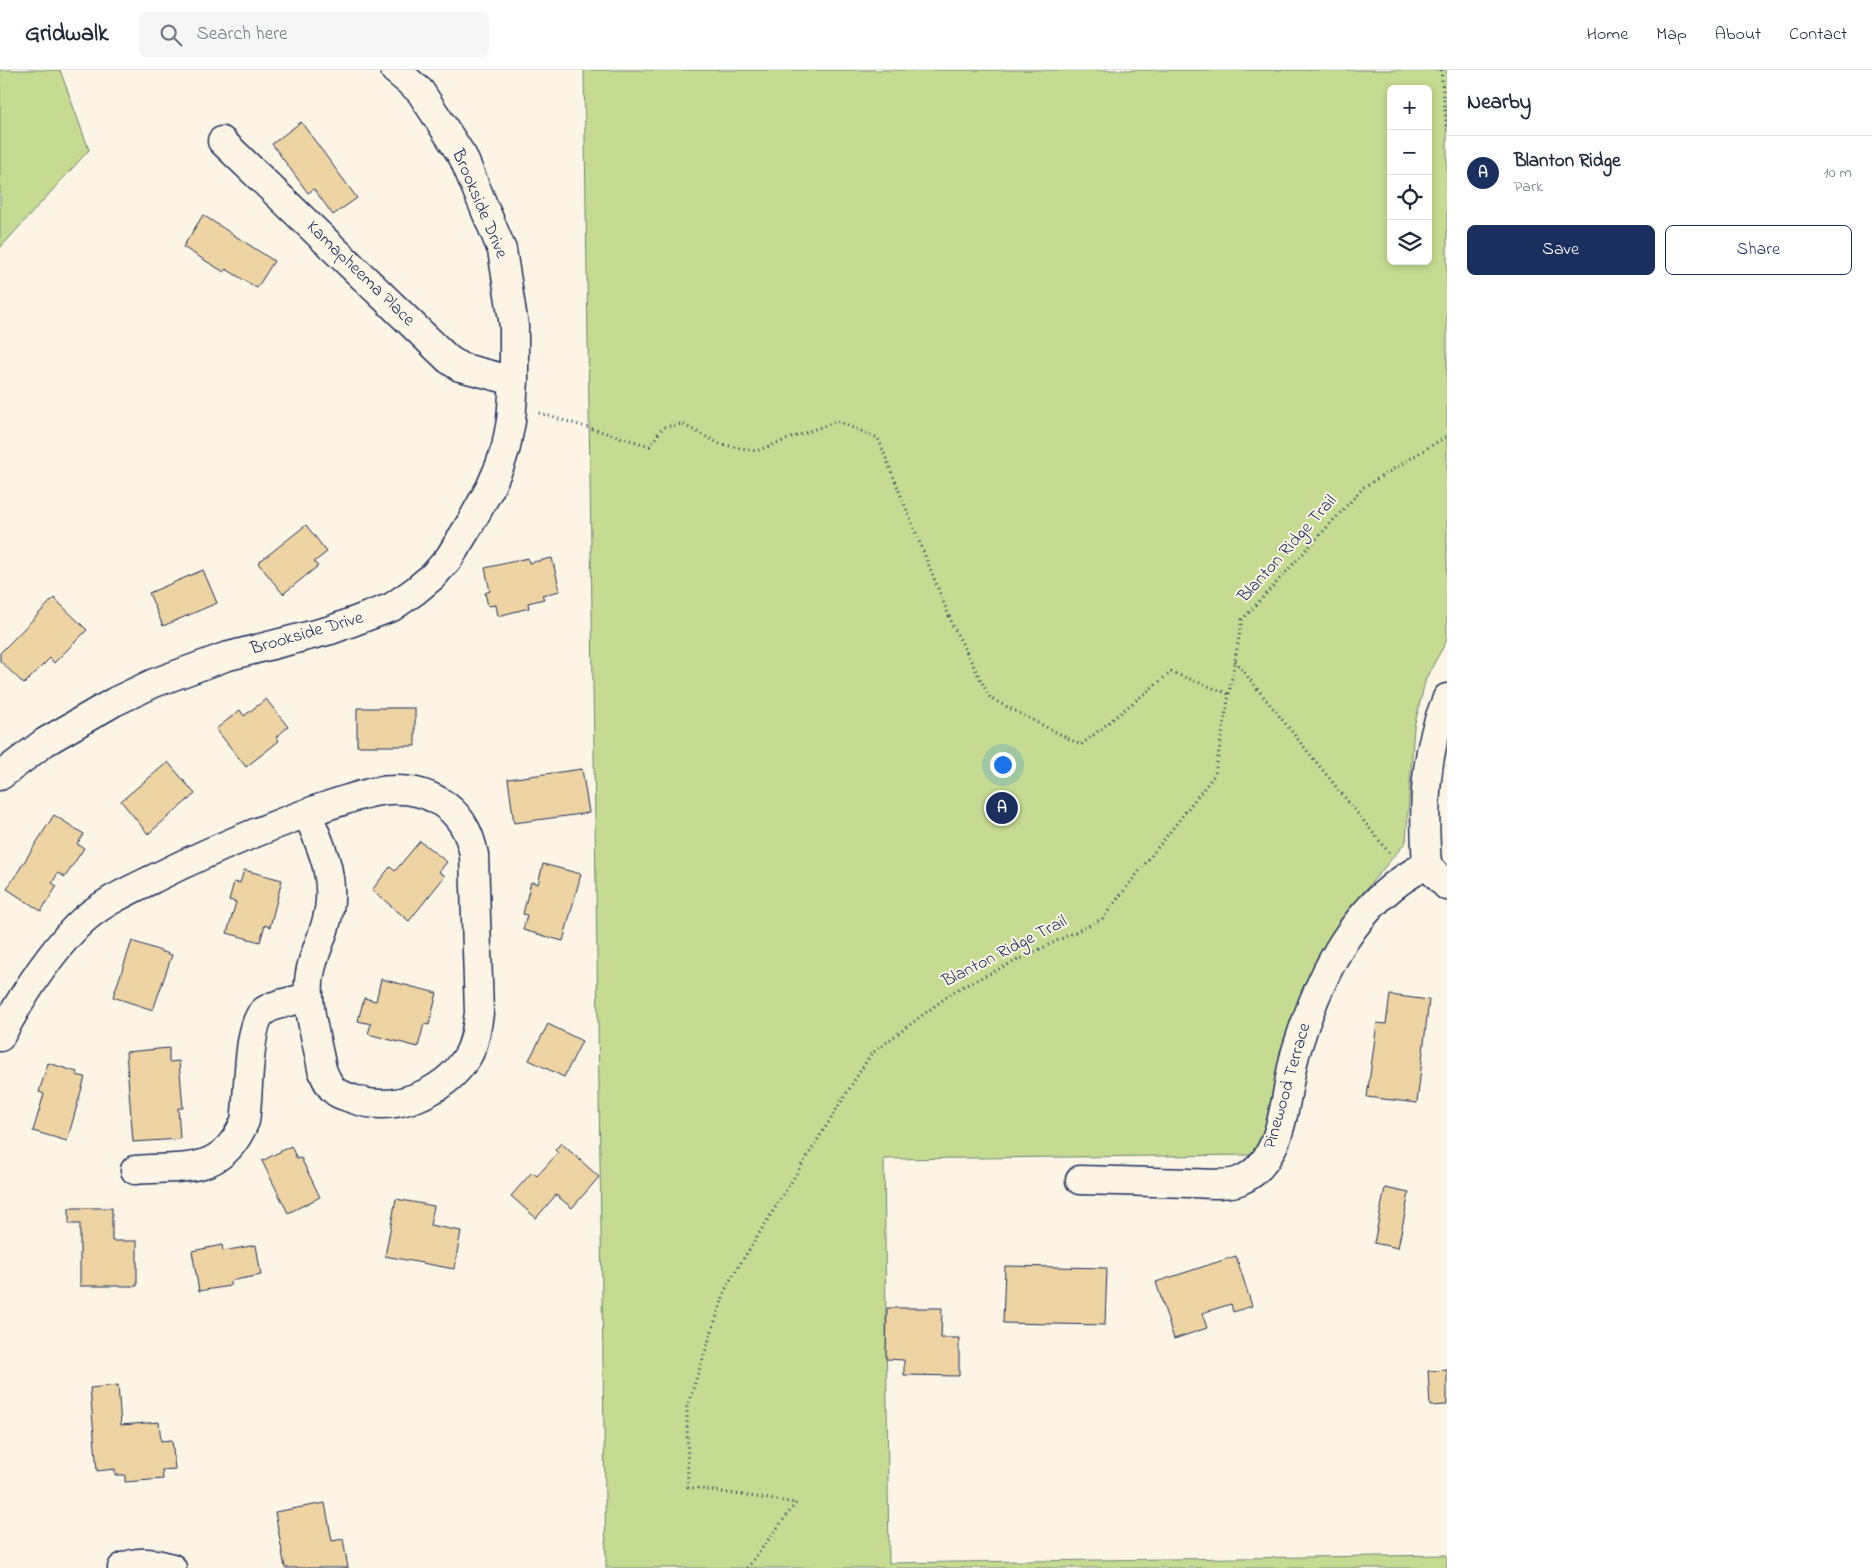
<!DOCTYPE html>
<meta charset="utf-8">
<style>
:root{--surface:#fff;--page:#f6f6f7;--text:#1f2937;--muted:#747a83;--line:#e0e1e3;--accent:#1b2f5e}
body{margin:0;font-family:"Indie Flower",sans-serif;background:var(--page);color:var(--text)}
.controls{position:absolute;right:15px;top:15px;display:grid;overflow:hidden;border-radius:8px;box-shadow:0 2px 8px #0003}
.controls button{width:45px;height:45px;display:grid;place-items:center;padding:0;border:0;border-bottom:1px solid var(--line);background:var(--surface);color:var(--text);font:25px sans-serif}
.you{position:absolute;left:1002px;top:694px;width:18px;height:18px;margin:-12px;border:4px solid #fff;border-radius:50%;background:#1a73e8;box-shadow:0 0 0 8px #1a73e833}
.badge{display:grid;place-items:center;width:32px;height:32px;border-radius:50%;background:var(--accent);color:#fff;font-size:16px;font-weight:700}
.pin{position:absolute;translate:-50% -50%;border:2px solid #fff;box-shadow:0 1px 5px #0006}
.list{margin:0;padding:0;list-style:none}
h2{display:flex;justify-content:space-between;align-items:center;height:65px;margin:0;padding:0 20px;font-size:21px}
h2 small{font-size:16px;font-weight:400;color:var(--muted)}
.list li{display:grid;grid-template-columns:32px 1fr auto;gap:15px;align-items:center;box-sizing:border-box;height:75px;padding:0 20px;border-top:1px solid var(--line)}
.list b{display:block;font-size:19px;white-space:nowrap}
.list p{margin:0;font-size:16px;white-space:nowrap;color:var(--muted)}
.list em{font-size:16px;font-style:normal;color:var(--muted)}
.actions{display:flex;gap:10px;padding:15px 20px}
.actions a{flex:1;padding:11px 0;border:1px solid var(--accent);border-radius:8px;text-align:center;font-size:18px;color:var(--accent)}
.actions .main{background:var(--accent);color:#fff}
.icon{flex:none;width:28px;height:28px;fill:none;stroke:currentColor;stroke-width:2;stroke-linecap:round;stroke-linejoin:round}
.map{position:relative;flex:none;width:1447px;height:1498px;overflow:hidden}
header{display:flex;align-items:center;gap:30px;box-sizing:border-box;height:70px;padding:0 25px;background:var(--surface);border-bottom:1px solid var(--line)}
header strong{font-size:24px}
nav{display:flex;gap:28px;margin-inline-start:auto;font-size:18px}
.search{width:350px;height:45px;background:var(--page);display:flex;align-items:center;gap:12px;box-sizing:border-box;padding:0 18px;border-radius:8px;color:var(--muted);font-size:19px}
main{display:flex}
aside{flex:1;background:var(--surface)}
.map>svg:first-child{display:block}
.green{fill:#c4db91;stroke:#708578;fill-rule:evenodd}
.building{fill:#eed4a3;stroke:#1b2f5e}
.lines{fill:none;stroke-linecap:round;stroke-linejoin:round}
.minor-casing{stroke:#1b2f5e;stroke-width:31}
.path{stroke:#1b2f5e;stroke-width:3;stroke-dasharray:1 4;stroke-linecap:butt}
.minor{stroke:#fcf5e5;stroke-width:28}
.labels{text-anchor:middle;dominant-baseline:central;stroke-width:4;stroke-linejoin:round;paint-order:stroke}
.street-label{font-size:18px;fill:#1b2f5e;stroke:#fcf5e5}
</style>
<header>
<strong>Gridwalk</strong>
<div class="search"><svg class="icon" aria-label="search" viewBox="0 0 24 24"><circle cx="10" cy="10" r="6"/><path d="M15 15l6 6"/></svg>Search here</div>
<nav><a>Home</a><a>Map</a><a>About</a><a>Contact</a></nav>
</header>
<main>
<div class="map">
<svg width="1447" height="1498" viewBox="0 0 1447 1498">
<rect width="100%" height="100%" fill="#fcf5e5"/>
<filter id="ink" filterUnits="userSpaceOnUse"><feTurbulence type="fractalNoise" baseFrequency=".02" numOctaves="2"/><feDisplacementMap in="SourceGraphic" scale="10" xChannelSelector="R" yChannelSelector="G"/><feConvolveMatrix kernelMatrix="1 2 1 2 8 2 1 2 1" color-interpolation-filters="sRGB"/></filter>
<g filter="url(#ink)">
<path class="green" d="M 0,0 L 60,0 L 89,80 L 0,178 Z
M 584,0 L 1447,0 L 1447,570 L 1426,608 L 1414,657 L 1406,772 L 1361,825 L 1327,880 L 1298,931 L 1280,982 L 1270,1059 L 1255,1085 L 884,1089 L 889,1493 L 1447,1485 L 1447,1498 L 606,1498 ZM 1391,19 L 1428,19 L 1428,191 L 1391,191 Z"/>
<path class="building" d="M 301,52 L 357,128 L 333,145 L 314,119 L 308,123 L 272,74 Z
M 203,145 L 274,191 L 257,218 L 226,199 L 224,202 L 183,177 Z
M 306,455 L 327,482 L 314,492 L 318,496 L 283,524 L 258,493 Z
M 528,488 L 529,493 L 552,488 L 560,521 L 542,525 L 544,529 L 528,533 L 529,538 L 498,546 L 496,535 L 488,536 L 485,523 L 490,521 L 485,498 Z
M 203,500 L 217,533 L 163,556 L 149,523 Z
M 54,528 L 87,560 L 54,593 L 50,588 L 24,614 L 0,591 L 0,583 Z
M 266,629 L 288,657 L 276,667 L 279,671 L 246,697 L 216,659 L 240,640 L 244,646 Z
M 357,638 L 415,638 L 415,676 L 357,676 Z
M 168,692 L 195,724 L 148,764 L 121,731 Z
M 582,699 L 589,743 L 514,753 L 508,709 Z
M 54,745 L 84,764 L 77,774 L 84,778 L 65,807 L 58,803 L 52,813 L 57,816 L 41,841 L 7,819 Z
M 420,771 L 447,792 L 439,802 L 445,806 L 409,851 L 372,820 L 390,797 L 395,801 Z
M 543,794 L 581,804 L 563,871 L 523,860 L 527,845 L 523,844 L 531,812 L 538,814 Z
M 244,800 L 282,810 L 270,857 L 265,855 L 260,872 L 227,863 L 236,832 L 229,830 L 234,812 L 240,813 Z
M 132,871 L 172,885 L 153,940 L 113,927 Z
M 381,909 L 437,923 L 429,955 L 424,954 L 418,977 L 368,964 L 371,954 L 358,951 L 364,928 L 376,931 Z
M 1390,925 L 1429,930 L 1417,1033 L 1367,1027 L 1377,953 L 1386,954 Z
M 548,954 L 582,971 L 564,1007 L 529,990 Z
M 169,978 L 169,992 L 179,991 L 183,1038 L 178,1038 L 180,1069 L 133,1072 L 126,982 Z
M 48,993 L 77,1002 L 76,1005 L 85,1007 L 67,1071 L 33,1061 L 44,1024 L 39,1022 Z
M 561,1073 L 599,1107 L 572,1138 L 556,1125 L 536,1148 L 511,1126 L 532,1102 L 537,1106 L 558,1083 L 555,1080 Z
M 291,1076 L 297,1089 L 301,1088 L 320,1127 L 288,1143 L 262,1091 Z
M 1385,1118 L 1409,1123 L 1398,1178 L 1374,1173 Z
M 396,1129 L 434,1136 L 430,1155 L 461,1161 L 454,1199 L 385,1186 Z
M 69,1138 L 112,1138 L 112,1171 L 137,1171 L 137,1216 L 80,1216 L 80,1154 L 69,1154 Z
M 222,1175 L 223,1181 L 256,1175 L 261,1205 L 230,1211 L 230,1216 L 199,1221 L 192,1181 Z
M 1236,1186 L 1252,1236 L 1233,1242 L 1231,1234 L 1202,1243 L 1207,1258 L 1174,1269 L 1156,1212 Z
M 1005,1196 L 1107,1198 L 1105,1255 L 1003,1253 Z
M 887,1238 L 942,1238 L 941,1268 L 959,1268 L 959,1306 L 904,1305 L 904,1290 L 886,1289 Z
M 1447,1300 L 1447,1335 L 1430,1336 L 1428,1301 Z
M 118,1315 L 121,1355 L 159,1352 L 161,1371 L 172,1370 L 175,1399 L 162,1400 L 163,1409 L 125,1412 L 125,1405 L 115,1405 L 115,1399 L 97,1401 L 90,1318 Z
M 325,1433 L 332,1471 L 343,1469 L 348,1498 L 285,1498 L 275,1442 Z"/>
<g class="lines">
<g class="minor-casing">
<path id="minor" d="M 222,71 L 448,289 L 460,297 L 514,311
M 0,706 L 45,672 L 114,632 L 154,613 L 225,587 L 331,560 L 392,537 L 415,521 L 433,506 L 449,488 L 470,454 L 490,418 L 500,395 L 506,377 L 511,351 L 514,311 L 514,256 L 502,180 L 463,87 L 420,21 L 395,0
M 1427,795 C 1423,737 1424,682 1447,628
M 1427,795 L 1447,816
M 0,967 C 21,928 45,889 76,857 C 97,835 126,822 153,809 C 206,782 260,760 315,740 C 334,734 354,726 374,722 C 423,713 465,734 474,785 L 479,943 C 477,957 475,974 467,987 C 444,1023 394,1044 353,1029 C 348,1027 340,1025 336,1022 C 329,1017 325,1007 322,999 C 317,972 307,939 309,912 C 310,892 321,872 326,853 C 338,812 323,780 307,743
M 135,1100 C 185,1096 222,1106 245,1051 C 249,1028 247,953 264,941 C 276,933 295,931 309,927
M 1080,1110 C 1117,1111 1153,1112 1190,1113 C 1204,1113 1227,1116 1239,1111 C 1288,1091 1283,1020 1297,978 C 1320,904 1355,830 1427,795
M 122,1498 C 137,1489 157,1493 172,1498"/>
</g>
<path class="path" d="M 1441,0 L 1447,60
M 539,343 L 650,376 L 663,357 L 682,354 L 720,374 L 756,381 L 837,351 L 878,368 L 953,556 L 990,628 L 1081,675 L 1171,602 L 1229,624
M 1235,591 L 1391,785
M 747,1498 L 796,1433 L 688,1417 L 687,1337 L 727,1215 L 871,984 L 956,920 L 1102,849 L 1215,704 L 1242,550 L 1364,417 L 1447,366"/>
<use href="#minor" class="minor"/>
</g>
</g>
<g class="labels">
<g class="street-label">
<text transform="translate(479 134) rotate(67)">Brookside Drive</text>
<text transform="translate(360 204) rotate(44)">Kamapheema Place</text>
<text transform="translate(1288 479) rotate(-48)">Blanton Ridge Trail</text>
<text transform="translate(307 564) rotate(-16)">Brookside Drive</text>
<text transform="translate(1005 882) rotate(-27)">Blanton Ridge Trail</text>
<text transform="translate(1288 1016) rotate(-74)">Pinewood Terrace</text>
</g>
</g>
</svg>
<div class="controls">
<button>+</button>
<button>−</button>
<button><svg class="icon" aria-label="locate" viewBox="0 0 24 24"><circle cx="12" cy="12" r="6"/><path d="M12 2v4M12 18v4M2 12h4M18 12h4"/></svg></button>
<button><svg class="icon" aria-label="layers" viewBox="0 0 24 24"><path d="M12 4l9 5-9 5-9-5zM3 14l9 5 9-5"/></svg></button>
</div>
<div class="you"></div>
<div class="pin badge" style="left:1002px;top:738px">A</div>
</div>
<aside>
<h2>Nearby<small></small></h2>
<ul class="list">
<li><span class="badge">A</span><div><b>Blanton Ridge</b><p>Park</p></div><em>10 m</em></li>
</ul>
<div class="actions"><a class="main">Save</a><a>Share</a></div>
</aside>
</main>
